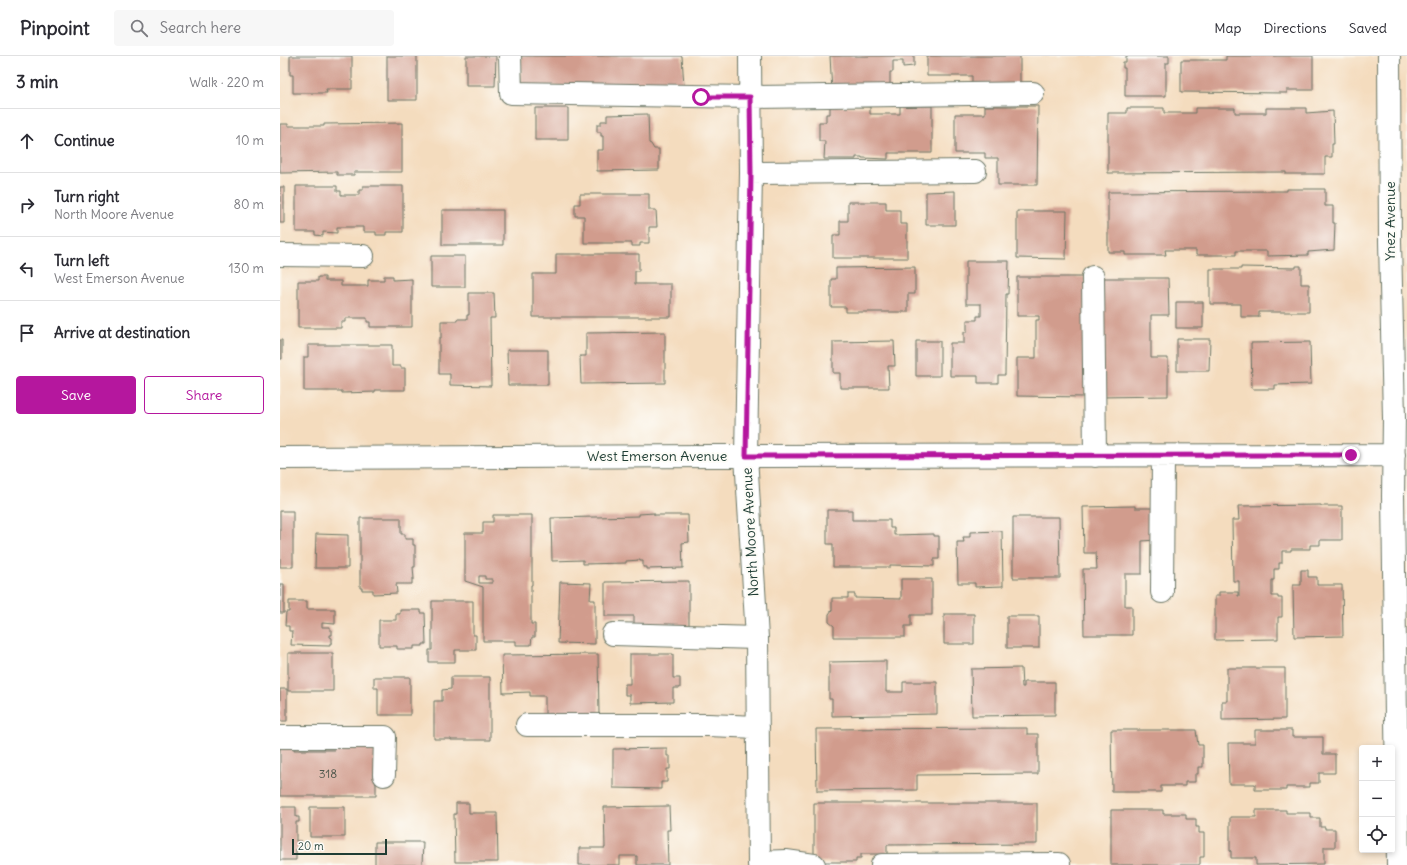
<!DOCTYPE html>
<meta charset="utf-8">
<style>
:root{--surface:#fff;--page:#f7f7f7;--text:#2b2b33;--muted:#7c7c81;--line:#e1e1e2;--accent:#b5179e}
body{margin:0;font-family:Delius,sans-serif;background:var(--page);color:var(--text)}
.controls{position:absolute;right:12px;bottom:12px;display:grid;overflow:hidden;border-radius:4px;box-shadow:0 2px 6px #0003}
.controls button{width:36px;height:36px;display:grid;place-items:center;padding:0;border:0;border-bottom:1px solid var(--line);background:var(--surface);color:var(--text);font:20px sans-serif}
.scale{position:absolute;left:12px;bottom:10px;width:95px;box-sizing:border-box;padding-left:4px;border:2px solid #1f3d34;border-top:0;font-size:11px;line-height:14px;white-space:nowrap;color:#1f3d34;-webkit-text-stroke:3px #fdfcf7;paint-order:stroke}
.stop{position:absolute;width:12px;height:12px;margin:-9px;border:3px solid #b5179e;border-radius:50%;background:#fff}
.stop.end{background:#b5179e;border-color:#fff;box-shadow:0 1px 4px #0008}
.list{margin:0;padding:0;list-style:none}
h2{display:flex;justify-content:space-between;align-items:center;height:52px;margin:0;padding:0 16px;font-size:17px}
h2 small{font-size:13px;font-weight:400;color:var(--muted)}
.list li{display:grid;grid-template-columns:26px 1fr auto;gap:12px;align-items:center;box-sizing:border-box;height:64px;padding:0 16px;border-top:1px solid var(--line)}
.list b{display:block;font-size:15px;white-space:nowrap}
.list p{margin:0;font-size:13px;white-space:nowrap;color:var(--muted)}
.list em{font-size:13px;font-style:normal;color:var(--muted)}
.actions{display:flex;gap:8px;padding:12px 16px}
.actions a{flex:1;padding:9px 0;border:1px solid var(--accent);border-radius:4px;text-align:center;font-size:14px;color:var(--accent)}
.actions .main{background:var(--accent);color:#fff}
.icon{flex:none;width:22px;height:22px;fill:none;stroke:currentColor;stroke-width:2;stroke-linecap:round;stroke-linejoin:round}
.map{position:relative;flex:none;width:1127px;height:809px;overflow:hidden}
header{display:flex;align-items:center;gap:24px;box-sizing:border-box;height:56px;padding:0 20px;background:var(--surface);border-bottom:1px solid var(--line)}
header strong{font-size:19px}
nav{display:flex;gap:22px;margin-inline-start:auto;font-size:14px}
.search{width:280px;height:36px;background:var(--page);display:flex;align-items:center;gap:10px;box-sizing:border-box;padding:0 14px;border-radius:4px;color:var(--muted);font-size:15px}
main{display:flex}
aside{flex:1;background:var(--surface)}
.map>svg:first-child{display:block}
.building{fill:#d19c8d;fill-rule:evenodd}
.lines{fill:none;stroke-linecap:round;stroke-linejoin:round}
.minor-casing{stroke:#6a7564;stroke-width:24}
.minor{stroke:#fff;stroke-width:22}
.route{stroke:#b5179e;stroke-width:5}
.labels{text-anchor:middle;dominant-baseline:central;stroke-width:4;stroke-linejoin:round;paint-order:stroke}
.number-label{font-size:12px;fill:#4c554a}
.street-label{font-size:14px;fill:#1f3d34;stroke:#fdfcf7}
</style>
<header>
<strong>Pinpoint</strong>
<div class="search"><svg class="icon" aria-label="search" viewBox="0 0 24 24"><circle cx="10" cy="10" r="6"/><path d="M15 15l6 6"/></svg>Search here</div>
<nav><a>Map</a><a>Directions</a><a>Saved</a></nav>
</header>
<main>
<aside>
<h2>3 min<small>Walk · 220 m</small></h2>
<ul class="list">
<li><svg class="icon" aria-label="ahead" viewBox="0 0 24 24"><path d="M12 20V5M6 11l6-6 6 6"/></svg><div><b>Continue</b></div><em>10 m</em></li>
<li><svg class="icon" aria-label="right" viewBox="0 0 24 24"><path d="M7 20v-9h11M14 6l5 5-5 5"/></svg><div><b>Turn right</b><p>North Moore Avenue</p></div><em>80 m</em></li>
<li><svg class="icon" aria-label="left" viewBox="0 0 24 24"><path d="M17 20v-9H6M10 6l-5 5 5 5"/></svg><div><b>Turn left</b><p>West Emerson Avenue</p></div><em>130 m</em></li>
<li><svg class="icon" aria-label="arrive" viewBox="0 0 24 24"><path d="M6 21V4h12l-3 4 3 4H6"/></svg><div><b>Arrive at destination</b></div></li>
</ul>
<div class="actions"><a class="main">Save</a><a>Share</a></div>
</aside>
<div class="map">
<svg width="1127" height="809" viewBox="0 0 1127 809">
<rect width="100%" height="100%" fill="#fdfcf7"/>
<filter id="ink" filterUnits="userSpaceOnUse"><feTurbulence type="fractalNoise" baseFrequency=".025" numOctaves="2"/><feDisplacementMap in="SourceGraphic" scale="8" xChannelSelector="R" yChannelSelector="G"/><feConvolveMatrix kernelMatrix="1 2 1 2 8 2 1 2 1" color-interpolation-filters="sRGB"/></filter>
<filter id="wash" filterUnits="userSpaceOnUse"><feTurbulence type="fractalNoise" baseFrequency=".012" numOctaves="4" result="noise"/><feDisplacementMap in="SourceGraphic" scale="16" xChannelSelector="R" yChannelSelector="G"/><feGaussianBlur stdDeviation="0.9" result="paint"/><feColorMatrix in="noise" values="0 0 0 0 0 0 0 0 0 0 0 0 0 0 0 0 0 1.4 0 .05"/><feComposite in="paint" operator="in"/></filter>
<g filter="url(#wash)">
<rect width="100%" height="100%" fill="#f4dcbe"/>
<g id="blocks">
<path class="building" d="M 10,0 L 72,0 L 72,33 L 46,33 L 47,37 L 13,37 L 13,19 L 10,19 Z
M 107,0 L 137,0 L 137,44 L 107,44 Z
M 186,0 L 216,0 L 215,30 L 186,30 Z
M 241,0 L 402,0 L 404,31 L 242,30 Z
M 550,0 L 634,0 L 634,10 L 623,11 L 623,5 L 613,5 L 613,16 L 610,16 L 610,35 L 552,36 Z
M 647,0 L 740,0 L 740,29 L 692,32 L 692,20 L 647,20 Z
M 846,0 L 889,0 L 889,7 L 886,7 L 886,40 L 845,40 L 845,12 L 843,12 L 843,6 L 846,6 Z
M 946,0 L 1033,0 L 1033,34 L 1007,34 L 1007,37 L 901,36 L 901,4 L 946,4 Z
M 550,50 L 590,51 L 590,58 L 620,58 L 620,50 L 652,50 L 652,97 L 608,97 L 608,103 L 582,102 L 582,101 L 576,101 L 576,103 L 544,103 L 545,85 L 539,85 L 539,66 L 546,66 L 546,58 L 550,58 Z
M 705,50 L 758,50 L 757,129 L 718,129 L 718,102 L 705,102 L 705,97 L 675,97 L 675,58 L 705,58 Z
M 255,52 L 288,52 L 288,84 L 255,84 Z
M 847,52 L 884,52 L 884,57 L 915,57 L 915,52 L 955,52 L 955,57 L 986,57 L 986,52 L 1026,52 L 1026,57 L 1053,55 L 1054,88 L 1052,88 L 1052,101 L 1045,101 L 1045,118 L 1006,118 L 1006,116 L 828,117 L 828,57 L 847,57 Z
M 368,58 L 369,87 L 371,88 L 374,93 L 379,93 L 379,114 L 317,115 L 317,94 L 323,94 L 323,80 L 321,80 L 321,76 L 317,76 L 317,69 L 321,69 L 321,65 L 327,65 L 327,59 Z
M 122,67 L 122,116 L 74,116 L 74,119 L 57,119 L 57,116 L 0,117 L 0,68 L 8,68 L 8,70 L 44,70 L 44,68 Z
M 16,130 L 57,130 L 57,135 L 61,135 L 61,139 L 79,139 L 79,134 L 83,134 L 83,130 L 123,130 L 123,176 L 106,176 L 106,179 L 96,179 L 96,176 L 83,176 L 83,171 L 57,171 L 57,177 L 43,176 L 43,180 L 35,179 L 35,176 L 16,176 Z
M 0,131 L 4,131 L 4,167 L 0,167 Z
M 1007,133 L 1045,133 L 1045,150 L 1053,150 L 1053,167 L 1055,167 L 1054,194 L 1028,196 L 1028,199 L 987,200 L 987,195 L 956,195 L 956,199 L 916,199 L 916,194 L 885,194 L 886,199 L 845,199 L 845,196 L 828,196 L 828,136 L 1007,135 Z
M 675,135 L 675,169 L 646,169 L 646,136 Z
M 300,138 L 369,138 L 369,154 L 376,154 L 377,171 L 369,171 L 369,187 L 360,187 L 360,190 L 352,190 L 352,187 L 304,187 L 304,160 L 295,160 L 295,148 L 300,148 Z
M 568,146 L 606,146 L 606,154 L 620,154 L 620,168 L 627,168 L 627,202 L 553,202 L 553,179 L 560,179 L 560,165 L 568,165 Z
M 162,154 L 223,154 L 223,189 L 162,189 Z
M 737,155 L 787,155 L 786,203 L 737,202 Z
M 276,198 L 359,198 L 359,215 L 355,215 L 355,228 L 391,228 L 391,261 L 253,261 L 253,218 L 276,218 Z
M 151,200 L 185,200 L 185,231 L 151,231 Z
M 686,205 L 729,205 L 728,238 L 726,238 L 725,319 L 718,319 L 718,327 L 698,327 L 698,320 L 670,320 L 670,287 L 684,287 L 684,276 L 687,276 L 687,264 L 697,264 L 697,260 L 701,260 L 701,248 L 686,248 Z
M 1016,210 L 1021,210 L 1021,228 L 1029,228 L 1029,256 L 979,256 L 979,261 L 961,261 L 961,248 L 930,248 L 930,213 L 961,213 L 961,211 L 1016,212 Z
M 635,211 L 635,238 L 628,238 L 628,256 L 566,256 L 566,251 L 551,251 L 551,223 L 556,223 L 556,212 Z
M 104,220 L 113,220 L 113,224 L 132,223 L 132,271 L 90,271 L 90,266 L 87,266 L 87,262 L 65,262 L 65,266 L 61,266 L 61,272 L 18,272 L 18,225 L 38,225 L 38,221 L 45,221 L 45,225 L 61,225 L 61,230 L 88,230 L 88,224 L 104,224 Z
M 737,221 L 805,221 L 805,341 L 737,340 L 737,302 L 756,302 L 756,264 L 759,264 L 759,260 L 737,260 Z
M 820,222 L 888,222 L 889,259 L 871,259 L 871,302 L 888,302 L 888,340 L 821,341 Z
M 189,237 L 214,237 L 215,262 L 210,262 L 211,330 L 170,329 L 170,318 L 159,318 L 159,282 L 161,282 L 161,265 L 177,265 L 177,263 L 187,263 L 187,259 L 189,259 Z
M 896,246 L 923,246 L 923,272 L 896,272 Z
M 385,276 L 385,327 L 301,328 L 300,300 L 306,300 L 306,277 Z
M 897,283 L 930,283 L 929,315 L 897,315 Z
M 0,284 L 2,284 L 2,303 L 0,303 Z
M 614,285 L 615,310 L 608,310 L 609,332 L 560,332 L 560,317 L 553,317 L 553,286 Z
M 636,285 L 660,285 L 660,320 L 636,320 Z
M 1030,286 L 1031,328 L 995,329 L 995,333 L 972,333 L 971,287 Z
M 28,289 L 112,289 L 112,310 L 121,310 L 121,312 L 125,312 L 125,334 L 95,334 L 95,336 L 62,337 L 62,335 L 24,335 L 24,301 L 28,301 Z
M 227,294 L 268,294 L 268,329 L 228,329 Z
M 1041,449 L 1041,450 L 1062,450 L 1062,484 L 1040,484 L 1040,489 L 1030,489 L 1030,493 L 1011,493 L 1011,495 L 1002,495 L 1002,507 L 999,507 L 999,513 L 994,513 L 994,524 L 992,524 L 992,540 L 998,540 L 998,542 L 1002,542 L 1002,561 L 998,561 L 998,583 L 935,584 L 935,540 L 939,540 L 939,536 L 958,536 L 958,540 L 959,540 L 959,525 L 953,525 L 952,464 L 959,464 L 958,450 Z
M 855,450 L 855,452 L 875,452 L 875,484 L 862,485 L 862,518 L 845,518 L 845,550 L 852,550 L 852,579 L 804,579 L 803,513 L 817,513 L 816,497 L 804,497 L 803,451 Z
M 547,454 L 572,454 L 572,464 L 610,464 L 610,472 L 614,472 L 614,479 L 654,478 L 654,480 L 659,480 L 659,503 L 654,503 L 654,510 L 610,509 L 610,511 L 553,511 L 553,488 L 547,488 Z
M 0,455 L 13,455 L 13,511 L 0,511 Z
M 374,457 L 374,459 L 408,459 L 409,486 L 402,487 L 403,512 L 367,513 L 367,511 L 363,511 L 363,505 L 360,505 L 360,504 L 346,505 L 346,507 L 303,508 L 303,504 L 272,505 L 271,462 L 359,460 L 359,458 Z
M 213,459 L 252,459 L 252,529 L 251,529 L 251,568 L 255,568 L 255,581 L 252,581 L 251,589 L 236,589 L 236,585 L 203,585 L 203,531 L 185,525 L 185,477 L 203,477 L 203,466 L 213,466 ZM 199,520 L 205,520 L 205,523 L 212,523 L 212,527 L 199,527 Z
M 733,461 L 779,461 L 780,522 L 733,522 Z
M 80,462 L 121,462 L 121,478 L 125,478 L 125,483 L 133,483 L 133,489 L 135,489 L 135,511 L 133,511 L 134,523 L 132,523 L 132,528 L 116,528 L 117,537 L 93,538 L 93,534 L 82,534 L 82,532 L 80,532 Z
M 722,475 L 723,530 L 695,531 L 695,527 L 678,527 L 677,486 L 684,486 L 683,481 L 690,481 L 690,476 Z
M 36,478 L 68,479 L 68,512 L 35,512 Z
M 1021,514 L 1028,514 L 1028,521 L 1037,521 L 1037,529 L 1062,529 L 1063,580 L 1014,581 L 1013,529 L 1021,529 Z
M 621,523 L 652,523 L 652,559 L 631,559 L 631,570 L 625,570 L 625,581 L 554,581 L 554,570 L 549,566 L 549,558 L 552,554 L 552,542 L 568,542 L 568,538 L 575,538 L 575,542 L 621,543 Z
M 409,525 L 409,570 L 354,568 L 354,560 L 325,560 L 325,526 Z
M 280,526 L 311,527 L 310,544 L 315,544 L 315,588 L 278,587 Z
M 0,528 L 4,528 L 4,557 L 0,557 Z
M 9,545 L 27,545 L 27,553 L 55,553 L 55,568 L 42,567 L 42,571 L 50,571 L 50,574 L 52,574 L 52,579 L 50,579 L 50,581 L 52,582 L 52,587 L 50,587 L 50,590 L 11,589 L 12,575 L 9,575 L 9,570 L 5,570 L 6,556 L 9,556 Z
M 152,545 L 193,545 L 193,579 L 196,579 L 196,594 L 175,594 L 175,606 L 149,606 L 149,594 L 152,594 Z
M 120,554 L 141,554 L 141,557 L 145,557 L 146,588 L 143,588 L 143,590 L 134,590 L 134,593 L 117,593 L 117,590 L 99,590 L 99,564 L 116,564 L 116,558 L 120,558 Z
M 664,558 L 694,558 L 694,588 L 664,588 Z
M 727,560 L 759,560 L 759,592 L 727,592 Z
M 8,597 L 53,597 L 53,635 L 8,635 Z
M 318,598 L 319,658 L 265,659 L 265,640 L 250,640 L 250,636 L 223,637 L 222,599 Z
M 350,598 L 393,598 L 393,622 L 400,622 L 400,632 L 393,632 L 393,646 L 350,647 L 350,639 L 345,639 L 345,628 L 350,628 Z
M 606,605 L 606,636 L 623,636 L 623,626 L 657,626 L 657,658 L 552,660 L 552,643 L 549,643 L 549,606 Z
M 741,612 L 742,631 L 744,631 L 744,626 L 775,626 L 775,659 L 692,660 L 691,613 Z
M 947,612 L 1005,612 L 1005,663 L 942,664 L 942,645 L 947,645 Z
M 94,621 L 130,621 L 130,659 L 98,659 L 98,632 L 94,632 Z
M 171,621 L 210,621 L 210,684 L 171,684 L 171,683 L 154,683 L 154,645 L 162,645 L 162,634 L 171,633 Z
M 0,633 L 7,633 L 7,665 L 0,665 Z
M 747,672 L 747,678 L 758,678 L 758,718 L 637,719 L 637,734 L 537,735 L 536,673 Z
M 831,674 L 916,674 L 918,689 L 923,689 L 923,711 L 918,711 L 918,718 L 915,718 L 915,726 L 905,726 L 905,730 L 881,730 L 881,736 L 832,736 Z
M 975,674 L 1012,674 L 1012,681 L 1043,681 L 1043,698 L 1055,698 L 1055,717 L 1039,717 L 1039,727 L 1030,727 L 1030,731 L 1006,731 L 1006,734 L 975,734 L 975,728 L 949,728 L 948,687 L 975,687 Z
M 0,687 L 14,687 L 14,694 L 55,694 L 55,690 L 96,690 L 96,740 L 0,740 Z
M 387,692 L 387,700 L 390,700 L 390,713 L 387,713 L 387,726 L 381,726 L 381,733 L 333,732 L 333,693 Z
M 176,747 L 189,747 L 189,757 L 217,757 L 218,806 L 175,806 L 174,758 L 176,758 Z
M 534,747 L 757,747 L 757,788 L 607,789 L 607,798 L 581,798 L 581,802 L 576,802 L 576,806 L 534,806 Z
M 389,750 L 390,774 L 387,774 L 388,809 L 357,809 L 357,800 L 340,800 L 340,809 L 299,809 L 299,792 L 325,792 L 324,751 Z
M 0,751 L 16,751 L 16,761 L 19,761 L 19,766 L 16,766 L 16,785 L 21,785 L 21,792 L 16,792 L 16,804 L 0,804 Z
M 30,751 L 65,751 L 65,781 L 30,781 Z
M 831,754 L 883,754 L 883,758 L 906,758 L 906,763 L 916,763 L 916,771 L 919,771 L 919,777 L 924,777 L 924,801 L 920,801 L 920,808 L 918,809 L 831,809 Z
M 976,754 L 1006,754 L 1006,757 L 1031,757 L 1031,762 L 1040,762 L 1040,771 L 1045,771 L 1045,773 L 1055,773 L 1055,791 L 1044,791 L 1044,808 L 976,809 L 976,802 L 951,802 L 951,795 L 950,795 L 950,761 L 976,761 Z
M 95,786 L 143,786 L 142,809 L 95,809 Z"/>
</g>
</g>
<g filter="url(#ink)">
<use href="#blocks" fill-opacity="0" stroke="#6a7564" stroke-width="1"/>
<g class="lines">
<g class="minor-casing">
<path id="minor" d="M 230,0 L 231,37 L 471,41 L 753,37
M 470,0 L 471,117 L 466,400 L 477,582 L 479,809
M 1109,0 L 1110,185 L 1114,362 L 1113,440 L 1118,809
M 471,117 L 695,115
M 0,199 L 83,200
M 813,221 L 815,400
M 0,402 L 432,400 L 1114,399
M 882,536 L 883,400
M 333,578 L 477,582
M 247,669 L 428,669 L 478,671
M 0,681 L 105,681 L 104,719
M 479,806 L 506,805 L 534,809
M 602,809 L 779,808"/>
</g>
<use href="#minor" class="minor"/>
</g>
</g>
<g class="lines" filter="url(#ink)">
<path class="route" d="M 421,41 L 470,41 L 471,117 L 466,400 L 1071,399"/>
</g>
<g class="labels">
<g class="number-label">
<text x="48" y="717">318</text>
</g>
<g class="street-label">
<text transform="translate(1110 165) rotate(-90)">Ynez Avenue</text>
<text x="377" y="400">West Emerson Avenue</text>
<text transform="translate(470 476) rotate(-93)">North Moore Avenue</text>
</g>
</g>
</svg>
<div class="controls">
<button>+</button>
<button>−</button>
<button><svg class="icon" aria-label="locate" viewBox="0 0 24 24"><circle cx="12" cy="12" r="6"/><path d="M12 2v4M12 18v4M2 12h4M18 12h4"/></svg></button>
</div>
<div class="scale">20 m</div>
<div class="stop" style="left:421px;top:41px"></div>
<div class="stop end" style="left:1071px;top:399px"></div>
</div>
</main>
